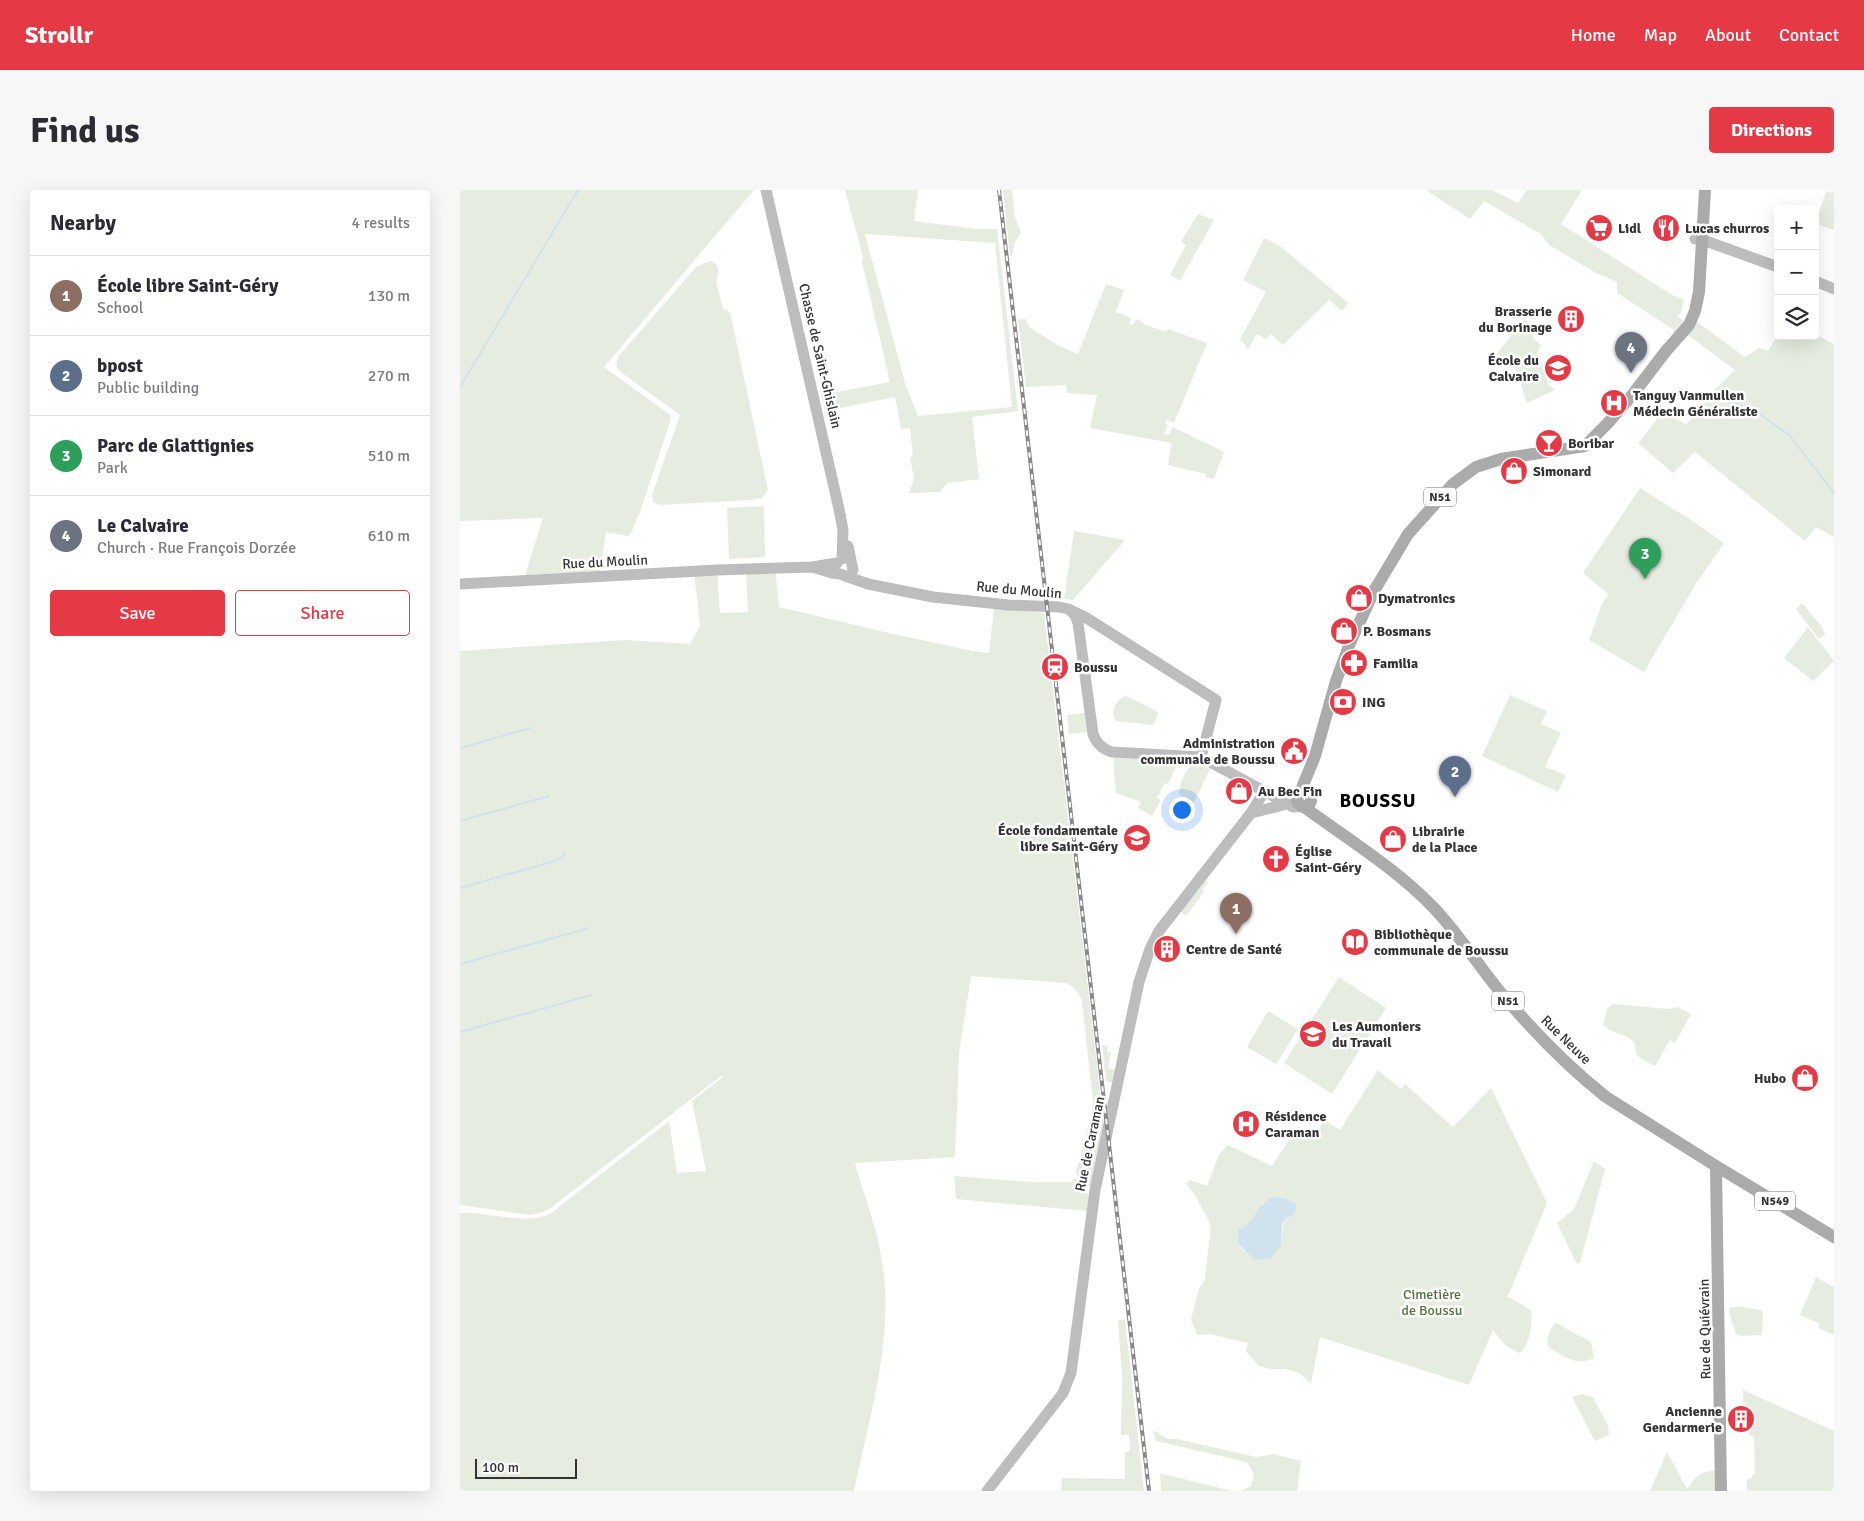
<!DOCTYPE html>
<meta charset="utf-8">
<style>
:root{--surface:#fff;--page:#f7f7f7;--text:#2b2b33;--muted:#7c7c81;--line:#e1e1e2;--accent:#e63946}
body{margin:0;font-family:Signika,sans-serif;background:var(--page);color:var(--text)}
.controls{position:absolute;right:15px;top:15px;display:grid;overflow:hidden;border-radius:5px;box-shadow:0 5px 20px #0002}
.controls button{width:45px;height:45px;display:grid;place-items:center;padding:0;border:0;border-bottom:1px solid var(--line);background:var(--surface);color:var(--text);font:25px sans-serif}
.scale{position:absolute;left:15px;bottom:12px;width:102px;box-sizing:border-box;padding-left:5px;border:2px solid #333;border-top:0;font-size:14px;line-height:18px;white-space:nowrap;color:#333;-webkit-text-stroke:4px #fff;paint-order:stroke}
.you{position:absolute;left:721px;top:619px;width:18px;height:18px;margin:-12px;border:4px solid #fff;border-radius:50%;background:#1a73e8;box-shadow:0 0 0 8px #1a73e833}
.badge{display:grid;place-items:center;width:32px;height:32px;border-radius:50%;background:var(--accent);color:#fff;font-size:16px;font-weight:700}
.pin{position:absolute;translate:-50% -41px;filter:drop-shadow(0 1px 2px #0008)}
.pin::after{content:'';position:absolute;top:26px;width:18px;height:15px;background:inherit;clip-path:polygon(0 0,100% 0,50% 100%)}
.list{margin:0;padding:0;list-style:none}
h2{display:flex;justify-content:space-between;align-items:center;height:65px;margin:0;padding:0 20px;font-size:21px}
h2 small{font-size:16px;font-weight:400;color:var(--muted)}
.list li{display:grid;grid-template-columns:32px 1fr auto;gap:15px;align-items:center;box-sizing:border-box;height:80px;padding:0 20px;border-top:1px solid var(--line)}
.list b{display:block;font-size:19px;white-space:nowrap}
.list p{margin:0;font-size:16px;white-space:nowrap;color:var(--muted)}
.list em{font-size:16px;font-style:normal;color:var(--muted)}
.actions{display:flex;gap:10px;padding:15px 20px}
.actions a{flex:1;padding:11px 0;border:1px solid var(--accent);border-radius:5px;text-align:center;font-size:18px;color:var(--accent)}
.actions .main{background:var(--accent);color:#fff}
.icon{flex:none;width:28px;height:28px;fill:none;stroke:currentColor;stroke-width:2;stroke-linecap:round;stroke-linejoin:round}
.map{position:relative;flex:none;width:1374px;height:1301px;overflow:hidden;border-radius:5px}
header{display:flex;align-items:center;gap:30px;box-sizing:border-box;height:70px;padding:0 25px;background:var(--accent);color:#fff}
header strong{font-size:24px}
nav{display:flex;gap:28px;margin-inline-start:auto;font-size:18px}
.intro{display:flex;align-items:center;justify-content:space-between;box-sizing:border-box;height:120px;padding:0 30px}
h1{margin:0;font-size:35px}
.button{padding:12px 22px;border-radius:5px;background:var(--accent);color:#fff;font-size:18px;font-weight:700}
main{display:flex;gap:30px;padding:0 30px}
aside{flex:1;background:var(--surface);border-radius:5px;box-shadow:0 5px 20px #0002}
.map>svg:first-child{display:block}
.green{fill:#e6ecdf;fill-rule:evenodd}
.water{fill:#cfe2ee}
.lines{fill:none;stroke-linecap:round;stroke-linejoin:round}
.stream{stroke:#cfe2ee;stroke-width:2}
.secondary{stroke:#bdbdbd;stroke-width:11}
.primary{stroke:#ababab;stroke-width:12}
.rail-casing{stroke:#888;stroke-width:4}
.rail{stroke:#fff;stroke-width:2;stroke-dasharray:5.5;stroke-linecap:butt}
.labels{text-anchor:middle;dominant-baseline:central;stroke-width:5;stroke-linejoin:round;paint-order:stroke}
.shield{fill:#fff;stroke:#707070;stroke-width:1}
.shield-label{font-size:12px;font-weight:bold;fill:#333}
.poi-label{font-size:14px;font-weight:bold;fill:#333;stroke:#fff;text-anchor:start}
.street-label{font-size:14px;fill:#333;stroke:#fff}
.park-label{font-size:14px;fill:#56703f;stroke:#fff}
.district-label{font-size:19px;font-weight:bold;letter-spacing:1px;fill:#000;stroke:#fff}
</style>
<header>
<strong>Strollr</strong>
<nav><a>Home</a><a>Map</a><a>About</a><a>Contact</a></nav>
</header>
<div class="intro"><h1>Find us</h1><a class="button">Directions</a></div>
<main>
<aside>
<h2>Nearby<small>4 results</small></h2>
<ul class="list">
<li><span class="badge" style="background:#8d6e63">1</span><div><b>École libre Saint-Géry</b><p>School</p></div><em>130 m</em></li>
<li><span class="badge" style="background:#5c6f8a">2</span><div><b>bpost</b><p>Public building</p></div><em>270 m</em></li>
<li><span class="badge" style="background:#2e9e5b">3</span><div><b>Parc de Glattignies</b><p>Park</p></div><em>510 m</em></li>
<li><span class="badge" style="background:#6b7280">4</span><div><b>Le Calvaire</b><p>Church · Rue François Dorzée</p></div><em>610 m</em></li>
</ul>
<div class="actions"><a class="main">Save</a><a>Share</a></div>
</aside>
<div class="map">
<svg width="1374" height="1301" viewBox="0 0 1374 1301">
<rect width="100%" height="100%" fill="#fff"/>
<path class="green" d="M 0,0 L 294,0 L 144,177 L 210,225 L 211,229 L 180,322 L 171,343 L 168,346 L 146,342 L 140,381 L 65,385 L 83,328 L 0,331 Z
M 385,0 L 458,0 L 454,31 L 517,39 L 537,39 L 558,221 L 512,227 L 519,289 L 488,293 L 479,302 L 449,303 L 454,289 L 450,267 L 453,267 L 450,238 L 441,239 L 435,207 L 365,221 L 361,205 L 430,192 L 402,72 L 403,67 ZM 405,44 L 535,53 L 552,217 L 458,226 L 445,193 Z
M 543,0 L 552,0 L 555,27 L 561,43 L 554,53 L 552,66 L 550,66 Z
M 966,0 L 1032,0 L 1058,13 L 1067,0 L 1122,0 L 1101,34 L 1212,105 L 1224,110 L 1221,123 L 1217,126 L 1224,131 L 1213,148 L 1214,140 L 1157,103 L 1157,92 L 1136,83 L 1089,55 L 1081,44 L 1024,11 L 1010,29 Z
M 1372,0 L 1374,0 L 1374,40 L 1355,34 L 1366,1 L 1371,3 Z
M 738,24 L 754,30 L 720,91 L 710,85 L 726,55 L 721,52 Z
M 804,48 L 821,57 L 888,113 L 882,121 L 869,110 L 823,155 L 811,144 L 806,149 L 797,144 L 788,159 L 780,149 L 806,102 L 783,90 Z
M 250,71 C 261,74 259,83 256,91 L 263,119 L 270,122 L 308,300 L 302,308 L 291,310 L 199,315 L 193,312 L 192,305 L 220,225 L 158,180 L 156,176 L 158,167 L 236,77 Z
M 646,94 L 664,100 L 656,122 L 671,128 L 669,134 L 673,135 L 676,129 L 683,132 L 683,134 L 706,142 L 708,139 L 747,153 L 714,233 L 706,230 L 705,233 L 708,235 L 704,244 L 709,245 L 713,237 L 764,262 L 754,289 L 746,287 L 746,284 L 708,275 L 712,253 L 630,238 L 637,205 L 607,203 L 606,195 L 566,197 L 558,129 L 566,129 L 569,137 L 599,156 L 618,164 Z
M 1233,129 L 1285,167 L 1299,158 L 1308,161 L 1318,144 L 1318,146 L 1355,146 L 1355,144 L 1374,154 L 1374,347 L 1356,337 L 1345,351 L 1235,262 L 1213,283 L 1178,253 L 1202,223 L 1214,227 L 1226,235 L 1246,208 L 1275,180 L 1224,142 Z
M 1064,130 L 1070,133 L 1073,148 L 1081,155 L 1077,163 L 1088,194 L 1095,200 L 1067,213 L 1053,170 L 1045,176 L 1039,177 L 1033,169 Z
M 1180,298 L 1228,328 L 1264,353 L 1235,395 L 1184,482 L 1129,450 L 1142,414 L 1148,404 L 1123,383 Z
M 304,316 L 305,367 L 269,369 L 267,318 Z
M 614,341 L 665,350 L 613,410 L 604,409 Z
M 315,378 L 319,417 L 429,443 L 513,461 L 529,463 L 534,418 L 584,423 L 646,952 L 635,1000 L 619,989 L 616,982 L 631,926 L 633,911 L 622,812 C 619,803 615,797 606,793 L 511,786 L 499,864 L 495,967 L 397,973 L 395,974 C 405,1008 419,1043 423,1078 C 433,1152 409,1229 394,1301 L 0,1301 L 0,1023 C 30,1021 61,1036 90,1024 L 209,931 L 217,983 L 246,981 L 232,911 L 263,887 L 261,886 L 89,1019 L 80,1023 L 69,1025 L 0,1015 L 0,461 L 165,450 L 230,454 L 240,436 L 234,382 L 257,380 L 260,423 L 288,422 L 286,379 Z
M 1342,413 L 1362,437 L 1365,445 L 1359,449 L 1336,419 Z
M 1348,437 L 1374,471 L 1353,491 L 1324,468 Z
M 1050,505 L 1087,521 L 1081,534 L 1101,543 L 1085,577 L 1106,585 L 1098,602 L 1022,566 Z
M 666,506 L 697,521 L 698,523 L 694,534 L 692,535 L 656,531 C 649,522 656,509 666,506 Z
M 625,523 L 627,542 L 609,544 L 607,525 Z
M 653,568 L 717,571 L 716,577 L 708,594 L 705,593 L 697,608 L 701,610 L 692,626 L 678,618 L 681,612 L 656,603 Z
M 737,573 L 750,579 L 734,612 L 731,612 L 719,604 C 720,592 725,577 737,573 Z
M 746,690 L 748,692 L 742,700 L 744,702 L 726,726 L 720,721 Z
M 879,787 L 926,818 L 872,904 L 824,873 Z
M 1152,814 L 1208,819 L 1218,817 L 1231,824 L 1215,853 L 1210,850 L 1195,876 C 1189,873 1178,869 1176,862 C 1175,858 1176,853 1172,850 C 1165,844 1153,844 1143,835 L 1147,819 Z
M 808,821 L 838,839 L 816,874 L 787,857 Z
M 642,855 L 648,856 L 647,862 L 651,863 L 648,878 L 656,880 L 654,893 L 646,891 Z
M 918,880 L 941,899 L 945,894 L 993,937 L 1031,898 L 1087,1013 L 1047,1108 L 1051,1108 L 1071,1120 C 1073,1134 1070,1153 1060,1163 C 1045,1157 1042,1152 1033,1140 L 1009,1195 L 860,1147 L 851,1193 L 839,1183 L 825,1179 L 811,1179 L 799,1176 L 786,1161 L 788,1153 L 750,1144 L 737,1145 L 731,1130 L 738,1101 L 745,1089 L 751,1035 L 735,1005 L 726,993 L 730,990 L 747,996 L 759,965 L 768,955 L 812,976 L 838,936 L 855,945 L 865,930 L 880,940 ZM 817,1007 L 827,1009 L 835,1014 L 823,1035 L 821,1054 L 784,1061 L 777,1053 L 778,1041 C 790,1036 797,1024 802,1013 Z
M 1134,971 L 1145,979 L 1120,1073 L 1117,1074 L 1097,1033 L 1114,1019 Z
M 494,986 L 570,992 L 611,992 L 615,988 L 627,999 L 626,1001 L 630,1009 L 628,1021 L 496,1009 Z
M 1356,1087 L 1374,1097 L 1374,1145 L 1358,1138 L 1360,1134 L 1340,1125 Z
M 1272,1117 L 1281,1117 L 1301,1120 L 1303,1123 L 1302,1145 L 1281,1146 L 1276,1144 C 1274,1136 1269,1127 1269,1119 Z
M 665,1129 L 684,1301 L 601,1301 L 602,1288 L 665,1289 L 665,1262 L 670,1261 L 669,1244 L 661,1245 L 662,1186 L 658,1130 Z
M 1096,1133 L 1131,1152 L 1134,1168 C 1115,1177 1104,1166 1088,1157 C 1086,1149 1090,1137 1096,1133 Z
M 1283,1200 L 1374,1241 L 1374,1301 L 1287,1301 L 1287,1289 L 1292,1288 L 1292,1285 L 1295,1285 L 1294,1246 L 1289,1246 L 1289,1242 L 1286,1242 L 1285,1212 L 1283,1212 Z
M 1122,1204 L 1133,1207 L 1148,1236 L 1149,1245 L 1135,1251 L 1112,1207 Z
M 693,1240 L 708,1249 L 717,1249 L 796,1267 L 813,1264 L 841,1271 L 837,1301 L 781,1301 L 791,1296 L 794,1284 L 787,1272 L 696,1251 Z
M 1207,1262 L 1227,1299 C 1238,1283 1242,1281 1261,1280 L 1261,1301 L 1190,1301 Z
M 700,1284 L 703,1284 L 772,1301 L 701,1301 Z"/>
<path class="water" d="M 817,1007 L 827,1009 L 836,1014 L 835,1021 L 832,1026 L 827,1027 L 822,1035 L 821,1054 L 811,1068 L 795,1070 L 777,1053 L 778,1040 C 799,1033 794,1010 817,1007 Z"/>
<g class="lines">
<path class="stream" d="M 0,197 L 118,0
M 1271,204 L 1276,213 L 1302,226 L 1329,245 L 1374,303
M 0,558 L 70,538
M 0,631 L 89,606
M 0,698 L 95,671 L 102,667 L 105,662
M 0,774 L 129,738
M 0,842 L 131,805"/>
<path class="secondary" d="M 306,0 L 379,319 L 383,340 L 382,369
M 1235,49 L 1243,50 L 1318,77
M 1355,91 L 1374,99
M 388,356 L 393,380
M 352,377 L 372,383 L 380,384 L 408,394 L 473,407 L 548,415 L 599,417 L 608,419 L 625,427 L 756,510 L 741,567
M 0,394 L 257,380 L 352,377 L 377,373
M 611,421 L 615,425 L 618,433 L 633,544 C 636,553 642,559 652,562 L 741,567 L 824,612 L 833,617 L 841,616
M 791,623 L 827,614
M 527,1301 L 603,1203 L 611,1183 L 635,1000 L 679,792 L 690,759 L 699,741 L 791,623 L 804,602"/>
<path class="primary" d="M 851,611 L 849,615 L 843,617 L 839,614 L 837,610 L 855,566 L 876,491 L 890,453 L 914,401 L 948,344 L 993,294 L 1016,277 L 1041,269 L 1125,256 L 1147,234 L 1173,204 L 1206,161 L 1229,135 L 1235,121 L 1239,102 L 1245,0
M 844,617 C 888,649 935,678 973,717 C 998,743 1018,775 1041,803 C 1073,841 1107,876 1146,907 L 1256,976 L 1374,1047
M 1256,976 L 1261,1301"/>
<g class="rail-casing">
<path id="rail" d="M 539,0 L 689,1301"/>
</g>
<use href="#rail" class="rail"/>
</g>
<defs>
<g id="supermarket-disc" transform="scale(1.4375)"><circle r="9.5" fill="#e63946" stroke="#fff"/><path d="M-6-5.5h2.5l.6 2H6L4.5 2H-2.5L-4.4-4H-6ZM-1.5 3.2a1.3 1.3 0 1 0 .1 0ZM3 3.2a1.3 1.3 0 1 0 .1 0Z" fill="#fff"/></g>
<g id="restaurant-disc" transform="scale(1.4375)"><circle r="9.5" fill="#e63946" stroke="#fff"/><path d="M-5-6h1v4h1v-4h1v4h1v-4h1v5L-1.5 .5V6h-2V.5L-5-1ZM5-6V6H3V1.5H1.5Q1.5-4 5-6Z" fill="#fff"/></g>
<g id="building-disc" transform="scale(1.4375)"><circle r="9.5" fill="#e63946" stroke="#fff"/><path d="M-4-6H4V6H1V3H-1V6H-4ZM-2.5-4.3h1.7v1.8h-1.7ZM.8-4.3h1.7v1.8H.8ZM-2.5-1h1.7V.8h-1.7ZM.8-1h1.7V.8H.8Z" fill="#fff"/></g>
<g id="school-disc" transform="scale(1.4375)"><circle r="9.5" fill="#e63946" stroke="#fff"/><path d="M0-5L7-2L0 1L-7-2ZM-4 1L0 2.5L4 1V4Q0 6-4 4Z" fill="#fff"/></g>
<g id="hospital-disc" transform="scale(1.4375)"><circle r="9.5" fill="#e63946" stroke="#fff"/><path d="M-5-5h3v3.5h4V-5h3V5h-3V1.5h-4V5h-3Z" fill="#fff"/></g>
<g id="bar-disc" transform="scale(1.4375)"><circle r="9.5" fill="#e63946" stroke="#fff"/><path d="M-6-5H6L.8 .8V4.5H3.5V6h-7V4.5H-.8V.8Z" fill="#fff"/></g>
<g id="shop-disc" transform="scale(1.4375)"><circle r="9.5" fill="#e63946" stroke="#fff"/><path d="M-5-2.5h2.3a2.7 3.5 0 0 1 5.4 0H5L5.5 6h-11ZM-1.5-2.5h3a1.5 2.3 0 0 0-3 0Z" fill="#fff"/></g>
<g id="pharmacy-disc" transform="scale(1.4375)"><circle r="9.5" fill="#e63946" stroke="#fff"/><path d="M-2-6h4v4h4v4h-4v4h-4v-4h-4v-4h4Z" fill="#fff"/></g>
<g id="station-disc" transform="scale(1.4375)"><circle r="9.5" fill="#e63946" stroke="#fff"/><path d="M-3-6H3Q5-6 5-4V2Q5 4 3 4L4.5 6H3L1.5 4h-3L-3 6H-4.5L-3 4Q-5 4-5 2V-4Q-5-6-3-6ZM-3.5-4v3h7v-3ZM-3.5 1v1.5H-2V1ZM2 1v1.5H3.5V1Z" fill="#fff"/></g>
<g id="bank-disc" transform="scale(1.4375)"><circle r="9.5" fill="#e63946" stroke="#fff"/><path d="M-6-4H6V4H-6ZM0-2.3a2.3 2.3 0 1 0 0 4.6a2.3 2.3 0 1 0 0-4.6Z" fill="#fff"/></g>
<g id="civic-disc" transform="scale(1.4375)"><circle r="9.5" fill="#e63946" stroke="#fff"/><path d="M-.6-6.5H3V-4.5H.6V-3L4-1V1h2V6H-6V1h2V-1L-.6-3ZM-1.2 2.5V6h2.4V2.5Z" fill="#fff"/></g>
<g id="church-disc" transform="scale(1.4375)"><circle r="9.5" fill="#e63946" stroke="#fff"/><path d="M-1.2-6h2.4v3.5h3.3v2.4h-3.3V6h-2.4V-.1h-3.3v-2.4h3.3Z" fill="#fff"/></g>
<g id="library-disc" transform="scale(1.4375)"><circle r="9.5" fill="#e63946" stroke="#fff"/><path d="M-6-4Q-3-5.5-.7-3.5V5Q-3 3-6 4ZM6-4Q3-5.5 .7-3.5V5Q3 3 6 4Z" fill="#fff"/></g>
</defs>
<g fill-rule="evenodd">
<use href="#supermarket-disc" x="1139" y="38"/>
<use href="#restaurant-disc" x="1206" y="38"/>
<use href="#building-disc" x="1111" y="129"/>
<use href="#school-disc" x="1098" y="178"/>
<use href="#hospital-disc" x="1154" y="213"/>
<use href="#bar-disc" x="1089" y="253"/>
<use href="#shop-disc" x="1054" y="281"/>
<use href="#shop-disc" x="899" y="408"/>
<use href="#shop-disc" x="884" y="441"/>
<use href="#pharmacy-disc" x="894" y="473"/>
<use href="#station-disc" x="595" y="477"/>
<use href="#bank-disc" x="883" y="512"/>
<use href="#civic-disc" x="834" y="561"/>
<use href="#shop-disc" x="779" y="601"/>
<use href="#school-disc" x="677" y="648"/>
<use href="#shop-disc" x="933" y="649"/>
<use href="#church-disc" x="816" y="669"/>
<use href="#library-disc" x="895" y="752"/>
<use href="#building-disc" x="707" y="759"/>
<use href="#school-disc" x="853" y="844"/>
<use href="#shop-disc" x="1345" y="888"/>
<use href="#hospital-disc" x="786" y="934"/>
<use href="#building-disc" x="1281" y="1229"/>
</g>
<g class="labels">
<g class="shield">
<rect x="964" y="297.5" width="32" height="19" rx="4"/>
<rect x="1032" y="801.5" width="32" height="19" rx="4"/>
<rect x="1295" y="1001.5" width="40" height="19" rx="4"/>
</g>
<g class="shield-label">
<text x="980" y="307">N51</text>
<text x="1048" y="811">N51</text>
<text x="1315" y="1011">N549</text>
</g>
<g class="poi-label">
<text x="1158" y="38">Lidl</text>
<text x="1225" y="38">Lucas churros</text>
<text x="1092" y="121" text-anchor="end">Brasserie<tspan x="1092" dy="16">du Borinage</tspan></text>
<text x="1079" y="170" text-anchor="end">École du<tspan x="1079" dy="16">Calvaire</tspan></text>
<text x="1173" y="205">Tanguy Vanmullen<tspan x="1173" dy="16">Médecin Généraliste</tspan></text>
<text x="1108" y="253">Boribar</text>
<text x="1073" y="281">Simonard</text>
<text x="918" y="408">Dymatronics</text>
<text x="903" y="441">P. Bosmans</text>
<text x="913" y="473">Familia</text>
<text x="614" y="477">Boussu</text>
<text x="902" y="512">ING</text>
<text x="815" y="553" text-anchor="end">Administration<tspan x="815" dy="16">communale de Boussu</tspan></text>
<text x="798" y="601">Au Bec Fin</text>
<text x="658" y="640" text-anchor="end">École fondamentale<tspan x="658" dy="16">libre Saint-Géry</tspan></text>
<text x="952" y="641">Librairie<tspan x="952" dy="16">de la Place</tspan></text>
<text x="835" y="661">Église<tspan x="835" dy="16">Saint-Géry</tspan></text>
<text x="914" y="744">Bibliothèque<tspan x="914" dy="16">communale de Boussu</tspan></text>
<text x="726" y="759">Centre de Santé</text>
<text x="872" y="836">Les Aumoniers<tspan x="872" dy="16">du Travail</tspan></text>
<text x="1326" y="888" text-anchor="end">Hubo</text>
<text x="805" y="926">Résidence<tspan x="805" dy="16">Caraman</tspan></text>
<text x="1262" y="1221" text-anchor="end">Ancienne<tspan x="1262" dy="16">Gendarmerie</tspan></text>
</g>
<g class="street-label">
<text transform="translate(360 166) rotate(77)">Chasse de Saint-Ghislain</text>
<text transform="translate(145 372) rotate(-3)">Rue du Moulin</text>
<text transform="translate(559 400) rotate(5)">Rue du Moulin</text>
<text transform="translate(1106 850) rotate(44)">Rue Neuve</text>
<text transform="translate(630 954) rotate(-78)">Rue de Caraman</text>
<text transform="translate(1245 1139) rotate(-91)">Rue de Quiévrain</text>
</g>
<g class="park-label">
<text x="972" y="1104">Cimetière<tspan x="972" dy="16">de Boussu</tspan></text>
</g>
<g class="district-label">
<text x="918" y="611">BOUSSU</text>
</g>
</g>
</svg>
<div class="controls">
<button>+</button>
<button>−</button>
<button><svg class="icon" aria-label="layers" viewBox="0 0 24 24"><path d="M12 4l9 5-9 5-9-5zM3 14l9 5 9-5"/></svg></button>
</div>
<div class="scale">100 m</div>
<div class="you"></div>
<div class="pin badge" style="left:776px;top:744px;background:#8d6e63">1</div>
<div class="pin badge" style="left:995px;top:607px;background:#5c6f8a">2</div>
<div class="pin badge" style="left:1185px;top:389px;background:#2e9e5b">3</div>
<div class="pin badge" style="left:1171px;top:183px;background:#6b7280">4</div>
</div>
</main>
